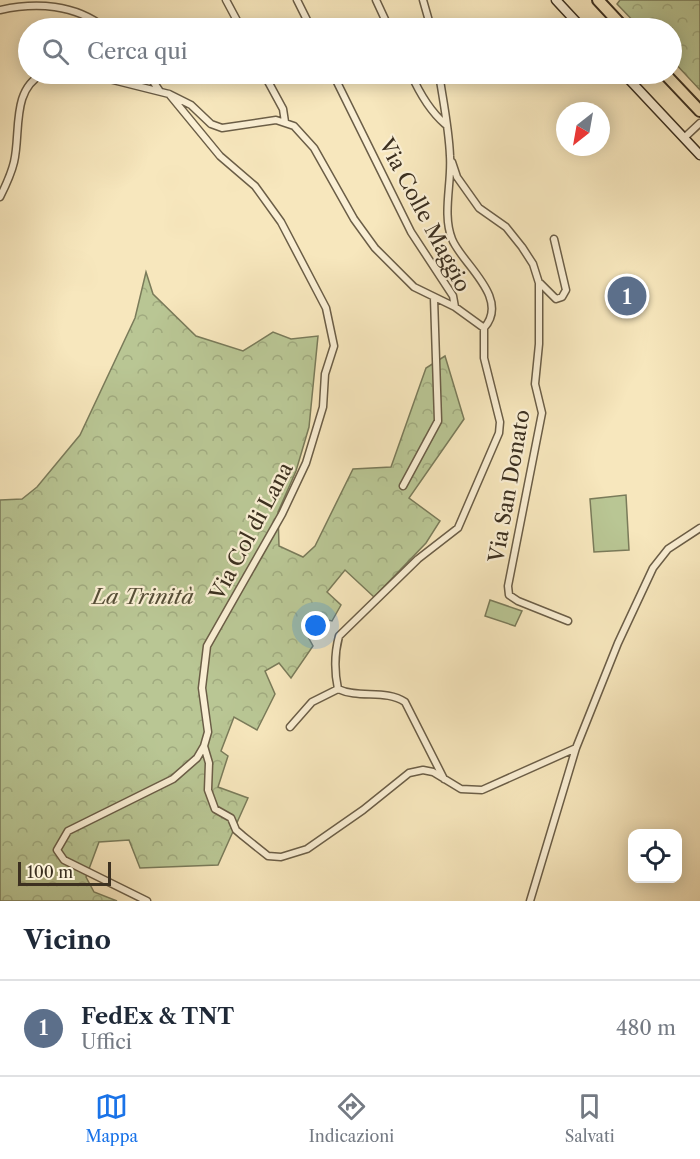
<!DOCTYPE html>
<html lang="it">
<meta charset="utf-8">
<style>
:root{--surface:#fff;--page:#f6f6f7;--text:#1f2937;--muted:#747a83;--line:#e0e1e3;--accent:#1a73e8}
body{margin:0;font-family:"Libre Caslon Text",serif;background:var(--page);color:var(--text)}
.controls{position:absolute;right:18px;bottom:18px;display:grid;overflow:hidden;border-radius:12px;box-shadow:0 3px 15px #0003}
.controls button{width:54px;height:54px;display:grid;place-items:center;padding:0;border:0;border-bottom:2px solid var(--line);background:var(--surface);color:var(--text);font:30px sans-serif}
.compass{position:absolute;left:556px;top:102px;width:54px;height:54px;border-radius:50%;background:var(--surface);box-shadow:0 3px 15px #0003;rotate:211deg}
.scale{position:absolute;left:18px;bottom:15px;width:93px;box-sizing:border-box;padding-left:6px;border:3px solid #3c3020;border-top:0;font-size:16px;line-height:21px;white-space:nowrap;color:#3c3020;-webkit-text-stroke:4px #faefd4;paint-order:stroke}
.you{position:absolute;left:316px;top:626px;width:21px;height:21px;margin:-15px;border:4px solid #fff;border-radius:50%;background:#1a73e8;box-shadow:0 0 0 9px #1a73e833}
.badge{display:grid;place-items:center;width:39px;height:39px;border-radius:50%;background:var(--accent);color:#fff;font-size:20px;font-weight:700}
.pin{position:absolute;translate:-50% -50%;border:3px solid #fff;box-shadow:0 2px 6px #0006}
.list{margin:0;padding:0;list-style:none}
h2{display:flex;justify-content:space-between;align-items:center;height:78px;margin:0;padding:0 24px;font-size:26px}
h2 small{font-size:20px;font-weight:400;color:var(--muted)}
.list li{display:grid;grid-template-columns:39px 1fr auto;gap:18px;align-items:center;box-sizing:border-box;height:96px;padding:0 24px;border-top:2px solid var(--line)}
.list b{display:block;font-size:22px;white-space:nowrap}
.list p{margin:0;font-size:20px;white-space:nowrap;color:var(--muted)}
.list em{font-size:20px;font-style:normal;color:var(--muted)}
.icon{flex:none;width:33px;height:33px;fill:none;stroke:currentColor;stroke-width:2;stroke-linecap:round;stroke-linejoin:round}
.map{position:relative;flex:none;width:700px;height:901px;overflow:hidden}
.search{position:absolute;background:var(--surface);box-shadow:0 3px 15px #0003;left:18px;right:18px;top:18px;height:66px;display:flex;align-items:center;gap:15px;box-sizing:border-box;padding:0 21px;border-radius:33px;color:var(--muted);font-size:22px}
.sheet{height:174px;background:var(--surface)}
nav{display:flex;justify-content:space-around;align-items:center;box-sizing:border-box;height:84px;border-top:2px solid var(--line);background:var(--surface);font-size:16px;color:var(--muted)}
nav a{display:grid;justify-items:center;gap:3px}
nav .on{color:var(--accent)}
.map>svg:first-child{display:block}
.grass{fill:#b9c694;stroke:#7a7b5a;stroke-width:1.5}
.forest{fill:url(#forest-crowns);stroke:#7a7b5a;stroke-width:1.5}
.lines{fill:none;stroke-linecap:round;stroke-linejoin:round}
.street-casing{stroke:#6b5e47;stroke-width:9}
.secondary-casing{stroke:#3c3020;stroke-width:11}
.highway-casing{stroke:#3c3020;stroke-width:14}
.street{stroke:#faefd4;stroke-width:6}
.secondary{stroke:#faefd4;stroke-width:8}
.highway{stroke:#f7e7bd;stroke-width:10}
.labels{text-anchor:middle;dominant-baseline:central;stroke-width:4.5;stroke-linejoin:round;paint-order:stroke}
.street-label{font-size:21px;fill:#3c3020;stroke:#faefd4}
.park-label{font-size:21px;font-style:italic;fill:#554e37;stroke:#faefd4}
</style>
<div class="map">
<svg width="700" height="901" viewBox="0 0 700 901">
<defs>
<pattern id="forest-crowns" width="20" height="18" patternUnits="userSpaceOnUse" patternTransform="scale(1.5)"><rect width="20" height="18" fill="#b9c694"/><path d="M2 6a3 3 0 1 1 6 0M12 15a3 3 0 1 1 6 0" fill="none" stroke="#a0aa7f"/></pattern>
</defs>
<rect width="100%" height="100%" fill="#f7e7bd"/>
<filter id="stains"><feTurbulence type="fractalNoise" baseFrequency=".00333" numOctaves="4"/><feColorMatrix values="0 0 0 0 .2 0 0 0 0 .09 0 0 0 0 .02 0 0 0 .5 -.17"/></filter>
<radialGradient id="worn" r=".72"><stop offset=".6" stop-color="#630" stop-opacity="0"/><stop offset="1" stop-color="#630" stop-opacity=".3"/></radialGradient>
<path class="grass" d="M 626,495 L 629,550 L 594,552 L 590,499 Z
M 490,600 L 522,611 L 515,626 L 485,616 Z"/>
<path class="forest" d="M 620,0 L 700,0 L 700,90 L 672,60 L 672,28 L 640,28 L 617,4 Z
M 146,272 L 153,294 L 196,336 L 243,351 L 273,332 L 291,339 L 318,336 L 309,427 L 296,471 L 278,512 L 279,546 L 303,557 L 315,546 L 353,469 L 391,467 L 426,368 L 445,356 L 464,419 L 409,498 L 440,521 L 426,543 L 374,597 L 345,570 L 327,592 L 341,605 L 332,621 L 316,617 L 307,635 L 313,646 L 291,678 L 279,663 L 265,671 L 275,694 L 257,730 L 234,717 L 221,751 L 228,756 L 218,787 L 248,798 L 218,865 L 140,868 L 129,840 L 99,842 L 86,877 L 94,892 L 117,901 L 0,901 L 0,500 L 22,499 L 37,487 L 80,435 L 135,318 Z"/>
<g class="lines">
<g class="street-casing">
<path id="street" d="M 226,0 L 241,28
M 297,0 L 311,28
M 376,0 L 389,28
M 423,0 L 431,28
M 0,10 C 36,2 75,4 105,28
M 89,74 L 169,94 L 191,105 L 211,124 L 222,128 L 276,120 L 294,126 L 314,148 L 354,219 L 375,248 L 414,287 L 455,307 L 484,328 C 511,298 461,263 452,239 C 442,214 452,183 450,156 C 449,129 443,100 439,74
M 148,74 L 159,90
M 264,74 L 283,109 L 285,122
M 333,74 L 411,232 L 453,296 L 455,307
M 411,74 C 419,92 430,111 445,124
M 684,138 L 700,123
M 452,162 L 457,177 L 479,208 L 506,227 L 522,247 L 533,264 L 539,283 L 539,344 L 535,384 L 542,413 L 508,586 L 509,595 L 518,601 L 568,621
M 0,197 C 6,185 11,175 14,162 C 21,133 11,89 43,74
M 540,283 L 556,299 L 562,297 L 566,290 L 554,239
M 403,486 L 438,421 L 434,298
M 290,727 L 312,702 L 338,689
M 204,746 L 209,763 L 208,790 L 215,809 L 231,818 L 236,830 L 243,836 L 268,856 L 281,857 L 307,849 L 363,810 L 409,773 L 423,770 L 433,772 L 461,789 L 482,790 L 576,748
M 444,779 L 405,702 C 386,689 359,699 338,689 C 334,670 334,655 339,636 L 418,559 L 458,528 L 499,433 L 500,422 L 484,358 L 484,328
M 147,901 L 64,860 L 57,850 L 68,831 L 173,779 L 197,758 L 204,746 L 208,732 L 202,688 L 207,646 L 282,514 L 306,463 L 323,407 L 325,374 L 334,346 L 326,308 L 281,222 L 255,186 L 220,156 L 169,94
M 530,901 L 576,748 L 618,643 L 653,568 L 668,549 L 700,528"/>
</g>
<g class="secondary-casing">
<path id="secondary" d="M 556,0 L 582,28
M 624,74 L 700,155"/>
</g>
<g class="highway-casing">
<path id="highway" d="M 598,0 L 624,28
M 665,74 L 700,111"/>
</g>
<use href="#street" class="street"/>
<use href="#secondary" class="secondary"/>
<use href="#highway" class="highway"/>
</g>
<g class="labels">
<g class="street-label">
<text transform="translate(425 215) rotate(62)">Via Colle Maggio</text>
<text transform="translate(509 486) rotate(-80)">Via San Donato</text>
<text transform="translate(251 531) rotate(-62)">Via Col di Lana</text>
</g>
<g class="park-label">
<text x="143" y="596">La Trinità</text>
</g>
</g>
<rect width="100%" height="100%" filter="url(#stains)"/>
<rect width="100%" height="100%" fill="url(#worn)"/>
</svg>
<div class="controls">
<button><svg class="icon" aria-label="locate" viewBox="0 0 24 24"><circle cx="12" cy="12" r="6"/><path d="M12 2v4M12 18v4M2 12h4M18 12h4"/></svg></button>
</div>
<svg class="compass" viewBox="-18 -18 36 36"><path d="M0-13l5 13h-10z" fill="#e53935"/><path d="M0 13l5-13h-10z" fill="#747a83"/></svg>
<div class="scale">100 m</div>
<div class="you"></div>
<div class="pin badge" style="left:627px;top:296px;background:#5c6f8a">1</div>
<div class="search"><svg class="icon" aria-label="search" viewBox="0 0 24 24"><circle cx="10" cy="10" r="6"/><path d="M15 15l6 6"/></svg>Cerca qui</div>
</div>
<section class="sheet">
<h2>Vicino<small></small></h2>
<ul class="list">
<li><span class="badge" style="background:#5c6f8a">1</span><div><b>FedEx &amp; TNT</b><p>Uffici</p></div><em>480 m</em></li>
</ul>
</section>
<nav>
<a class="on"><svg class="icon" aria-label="map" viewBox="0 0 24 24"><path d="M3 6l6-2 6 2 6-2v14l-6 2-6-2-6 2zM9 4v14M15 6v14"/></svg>Mappa</a>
<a><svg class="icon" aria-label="directions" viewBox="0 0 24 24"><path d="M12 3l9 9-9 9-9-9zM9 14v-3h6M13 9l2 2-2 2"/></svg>Indicazioni</a>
<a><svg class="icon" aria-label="saved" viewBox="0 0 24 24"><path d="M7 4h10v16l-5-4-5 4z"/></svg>Salvati</a>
</nav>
